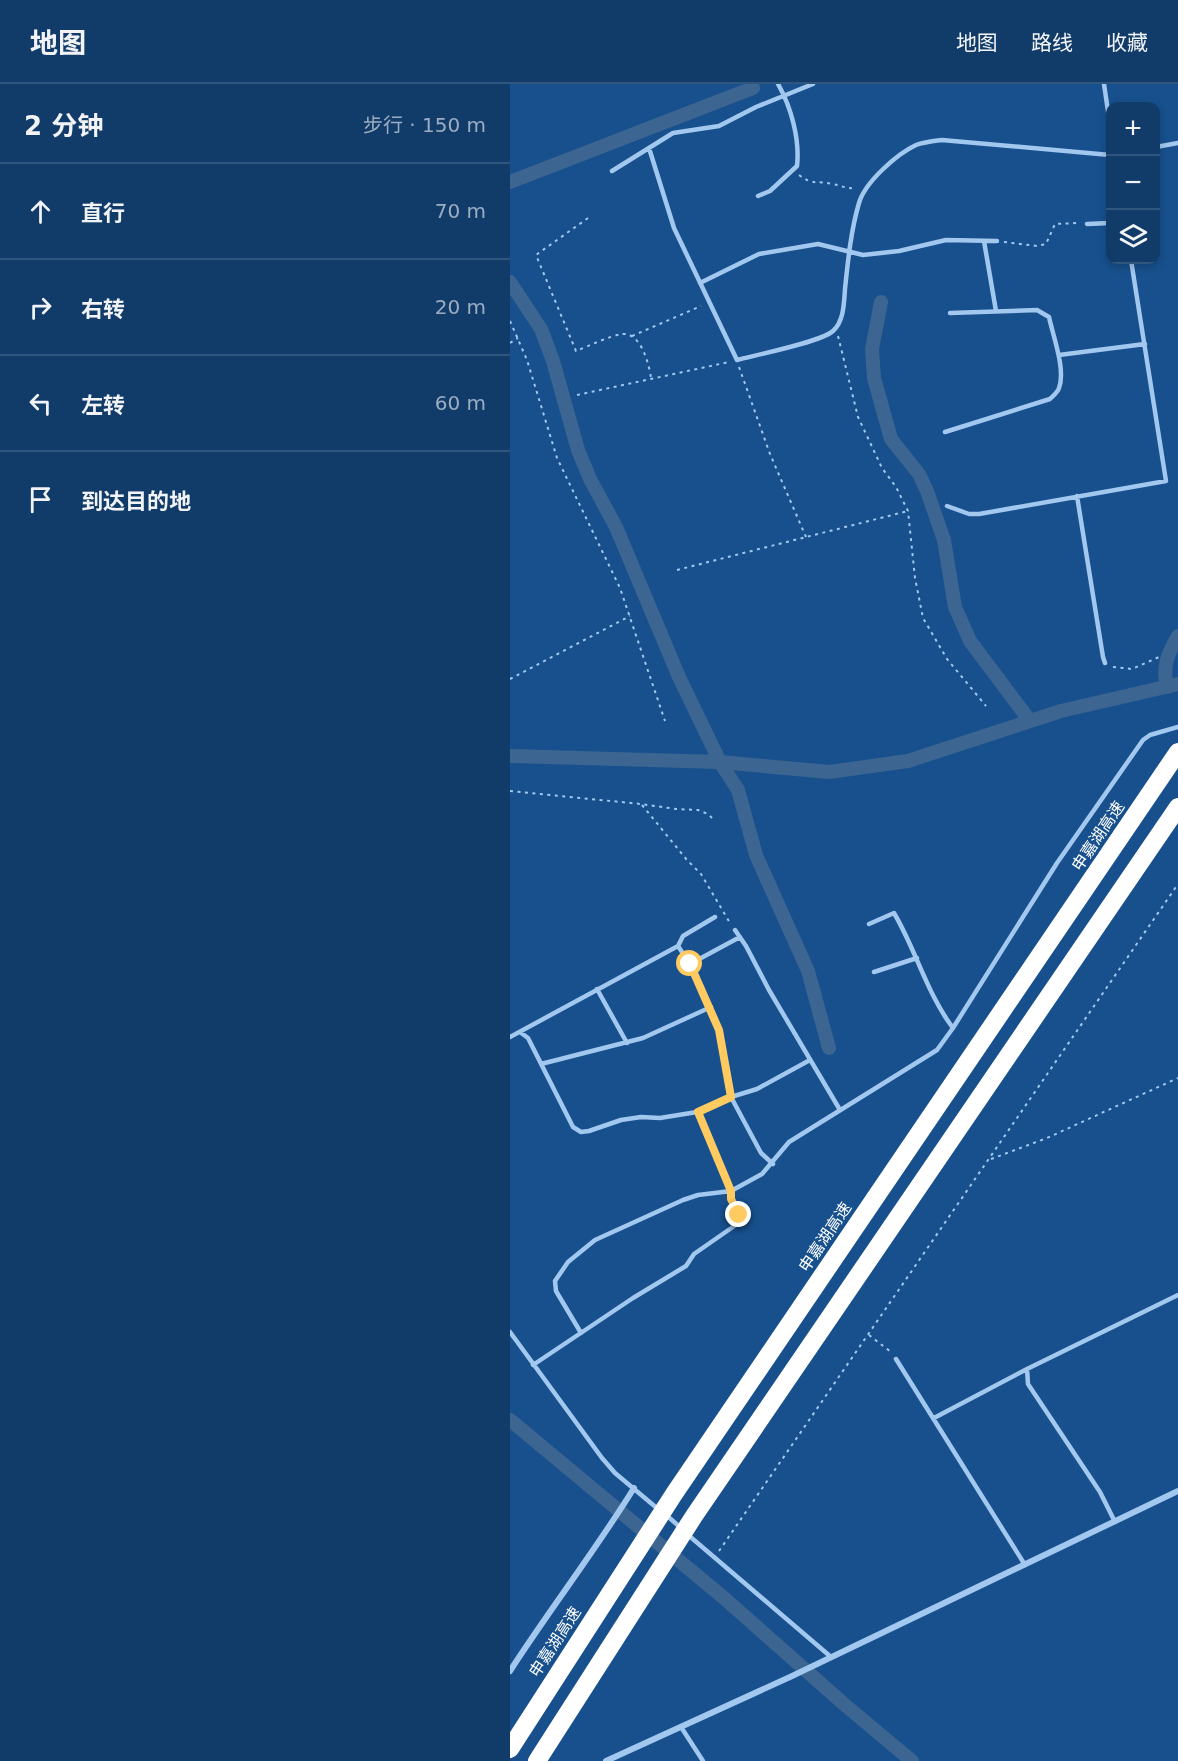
<!DOCTYPE html>
<html lang="zh">
<meta charset="utf-8">
<style>
:root{--surface:#113c6a;--page:#1e4772;--text:#f1f3f6;--muted:#9cadc1;--line:#30567e}
body{margin:0;font-family:"DejaVu Sans","Noto Sans SC",sans-serif;background:var(--page);color:var(--text)}
.controls{position:absolute;right:18px;top:18px;display:grid;overflow:hidden;border-radius:12px;box-shadow:0 3px 9px #0003}
.controls button{width:54px;height:54px;display:grid;place-items:center;padding:0;border:0;border-bottom:2px solid var(--line);background:var(--surface);color:var(--text);font:30px sans-serif}
.stop{position:absolute;width:18px;height:18px;margin:-14px;border:4px solid #ffca60;border-radius:50%;background:#fff}
.stop.end{background:#ffca60;border-color:#fff;box-shadow:0 2px 6px #0008}
.list{margin:0;padding:0;list-style:none}
h2{display:flex;justify-content:space-between;align-items:center;height:78px;margin:0;padding:0 24px;font-size:26px}
h2 small{font-size:20px;font-weight:400;color:var(--muted)}
.list li{display:grid;grid-template-columns:39px 1fr auto;gap:18px;align-items:center;box-sizing:border-box;height:96px;padding:0 24px;border-top:2px solid var(--line)}
.list b{display:block;font-size:22px;white-space:nowrap}
.list em{font-size:20px;font-style:normal;color:var(--muted)}
.icon{flex:none;width:33px;height:33px;fill:none;stroke:currentColor;stroke-width:2;stroke-linecap:round;stroke-linejoin:round}
.map{position:relative;flex:none;width:668px;height:1677px;overflow:hidden}
header{display:flex;align-items:center;gap:36px;box-sizing:border-box;height:84px;padding:0 30px;background:var(--surface);border-bottom:2px solid var(--line)}
header strong{font-size:28px}
nav{display:flex;gap:33px;margin-inline-start:auto;font-size:21px}
main{display:flex}
aside{flex:1;background:var(--surface)}
.map>svg:first-child{display:block}
.lines{fill:none;stroke-linecap:round;stroke-linejoin:round}
.canal{stroke:#3c6591;stroke-width:14}
.path{stroke:#a2c8ef;stroke-width:2;stroke-dasharray:3 4.5;stroke-linecap:butt}
.service{stroke:#a2c8ef;stroke-width:4.5}
.minor{stroke:#a2c8ef;stroke-width:6}
.motorway{stroke:#fff;stroke-width:18}
.route{stroke:#ffca60;stroke-width:8}
.labels{text-anchor:middle;dominant-baseline:central;stroke-width:6;stroke-linejoin:round;paint-order:stroke}
.street-label{font-size:16px;fill:#fff;stroke:#17508d}
</style>
<header>
<strong>地图</strong>
<nav><a>地图</a><a>路线</a><a>收藏</a></nav>
</header>
<main>
<aside>
<h2>2 分钟<small>步行 · 150 m</small></h2>
<ul class="list">
<li><svg class="icon" aria-label="ahead" viewBox="0 0 24 24"><path d="M12 20V5M6 11l6-6 6 6"/></svg><div><b>直行</b></div><em>70 m</em></li>
<li><svg class="icon" aria-label="right" viewBox="0 0 24 24"><path d="M7 20v-9h11M14 6l5 5-5 5"/></svg><div><b>右转</b></div><em>20 m</em></li>
<li><svg class="icon" aria-label="left" viewBox="0 0 24 24"><path d="M17 20v-9H6M10 6l-5 5 5 5"/></svg><div><b>左转</b></div><em>60 m</em></li>
<li><svg class="icon" aria-label="arrive" viewBox="0 0 24 24"><path d="M6 21V4h12l-3 4 3 4H6"/></svg><div><b>到达目的地</b></div></li>
</ul>
</aside>
<div class="map">
<svg width="668" height="1677" viewBox="0 0 668 1677">
<rect width="100%" height="100%" fill="#17508d"/>
<g class="lines">
<path class="canal" d="M 0,98 L 243,4
M 0,198 L 31,245 L 43,277 L 68,366 L 80,395 L 106,443 L 169,593 L 210,678 L 228,706 L 246,771 L 298,887 L 319,964
M 371,218 L 362,265 L 364,294 L 381,355 L 409,390 L 417,407 L 434,456 L 445,523 L 460,557 L 520,637
M 657,603 C 652,583 658,569 668,552
M 0,672 L 210,678 L 319,688 L 398,677 L 551,627 L 668,600
M 0,1336 L 214,1514 L 335,1621 L 402,1677"/>
<path class="path" d="M 289,91 C 304,102 306,96 322,100 C 331,101 335,105 346,104
M 78,134 L 26,171 L 66,267 C 79,262 99,252 112,250 C 131,248 139,280 141,294
M 494,158 L 527,162 L 536,160 L 545,140 L 568,139
M 0,237 L 17,276 L 47,374 L 110,504 L 155,637
M 122,252 L 191,222
M 328,252 L 348,333 L 372,384 L 386,403 L 398,427 L 405,494 L 413,534 L 437,575 L 476,622
M 0,259 L 8,254
M 229,283 L 260,370 L 296,453
M 67,311 L 219,278
M 167,486 L 398,427
M 603,583 L 622,585 L 649,573
M 0,595 L 120,532
M 0,707 L 131,720 L 166,725 L 188,726 L 198,730 L 204,736
M 132,721 L 177,776 L 191,790 L 220,839
M 190,1035 L 218,1098
M 481,1075 L 537,1054 L 668,994
M 359,1251 L 381,1268
M 209,1467 L 668,800"/>
<path class="service" d="M 594,0 L 600,41
M 646,63 L 668,59
M 139,64 L 164,144 L 227,276 C 246,271 311,258 323,247 C 334,237 334,219 335,205 C 338,176 341,146 349,119 C 355,98 387,70 406,61 C 414,58 424,57 432,56 L 600,71
M 102,87 L 163,49 L 209,42 L 246,23 L 303,0
M 248,112 L 260,107 L 287,82 C 290,55 281,23 268,0
M 577,140 L 600,139
M 474,157 L 486,227
M 190,199 L 249,170 L 308,160 L 353,171 L 389,167 L 436,156 L 487,157
M 549,271 L 635,260
M 435,348 L 540,315 C 543,312 548,308 549,304 C 556,286 543,252 539,233 L 527,226 L 440,229
M 567,412 L 593,573 L 595,579
M 437,422 L 459,430 L 469,430 L 656,397 L 621,176
M 359,840 L 384,829 C 406,866 417,910 443,944
M 225,846 L 236,862 L 259,906 L 330,1026
M 168,862 L 180,880 L 209,946 L 221,1013 L 251,1069 L 263,1080
M 180,880 L 230,853
M 364,888 L 407,874
M 87,905 L 117,959
M 10,948 L 18,954 L 63,1043 L 71,1048 L 79,1047 L 111,1036 L 131,1033 L 150,1034 L 187,1028 L 221,1013 L 247,1005 L 300,976
M 0,953 L 168,862 L 173,852 L 205,833
M 31,980 L 133,954 L 201,923
M 0,1248 L 92,1374 L 105,1389 L 148,1425
M 71,1249 L 46,1207 L 45,1197 L 58,1178 L 85,1156 L 173,1116 L 188,1111 L 221,1107
M 386,1275 L 515,1481
M 23,1281 L 123,1214 L 176,1182 L 184,1170 L 230,1138 C 229,1126 220,1119 221,1107 L 252,1090 L 279,1058 L 427,966 L 443,944 L 547,779 L 633,656 L 640,651 L 668,643
M 517,1285 L 518,1300 L 590,1408 L 605,1438
M 424,1334 L 517,1285 L 668,1211
M 155,1430 L 171,1444
M 177,1450 L 321,1573
M 171,1643 L 193,1677"/>
<path class="minor" d="M 0,1587 C 40,1525 85,1467 124,1404
M 96,1677 L 280,1593 L 668,1407"/>
<path class="motorway" d="M 0,1665 L 164,1410 L 668,668
M 27,1677 L 184,1432 L 668,723"/>
</g>
<g class="lines">
<path class="route" d="M 180,880 L 209,946 L 221,1013 L 188,1028 L 221,1107 L 221,1115 L 229,1131"/>
</g>
<g class="labels">
<g class="street-label">
<text transform="translate(588 752) rotate(-56)">申嘉湖高速</text>
<text transform="translate(315 1153) rotate(-56)">申嘉湖高速</text>
<text transform="translate(45 1558) rotate(-57)">申嘉湖高速</text>
</g>
</g>
</svg>
<div class="controls">
<button>+</button>
<button>−</button>
<button><svg class="icon" aria-label="layers" viewBox="0 0 24 24"><path d="M12 4l9 5-9 5-9-5zM3 14l9 5 9-5"/></svg></button>
</div>
<div class="stop" style="left:180px;top:880px"></div>
<div class="stop end" style="left:229px;top:1131px"></div>
</div>
</main>
